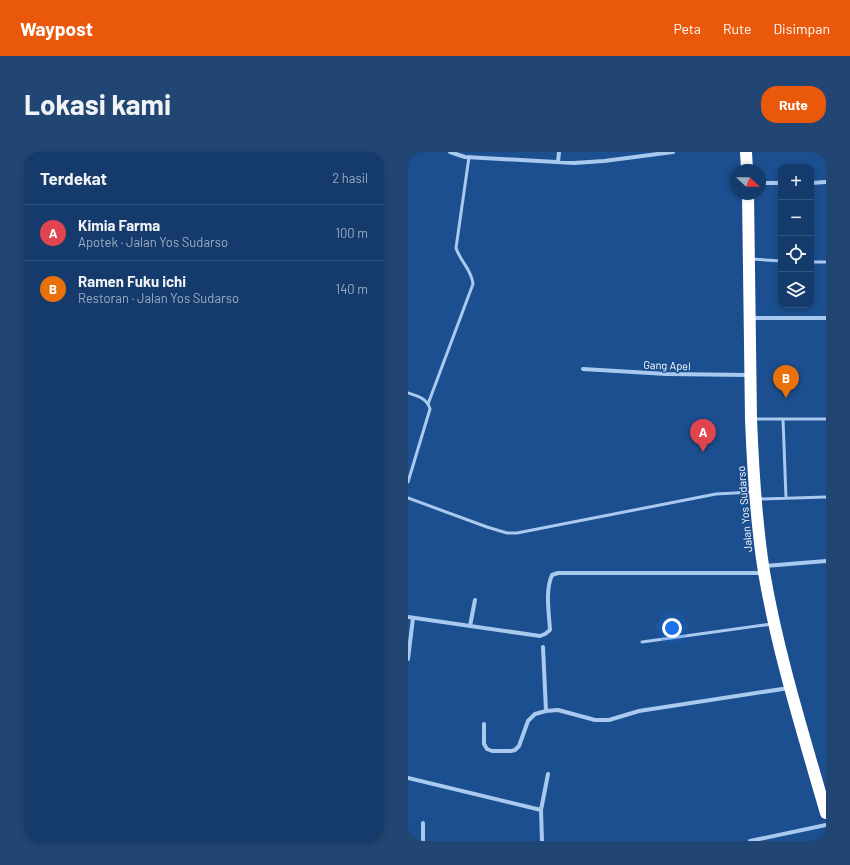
<!DOCTYPE html>
<html lang="id">
<meta charset="utf-8">
<style>
:root{--surface:#143b6b;--page:#214673;--text:#f1f3f6;--muted:#9dadc1;--line:#33557e;--accent:#ea580c}
body{margin:0;font-family:Barlow,sans-serif;background:var(--page);color:var(--text)}
.controls{position:absolute;right:12px;top:12px;display:grid;overflow:hidden;border-radius:8px;box-shadow:0 2px 6px #0003}
.controls button{width:36px;height:36px;display:grid;place-items:center;padding:0;border:0;border-bottom:1px solid var(--line);background:var(--surface);color:var(--text);font:20px sans-serif}
.compass{position:absolute;left:322px;top:12px;width:36px;height:36px;border-radius:50%;background:var(--surface);box-shadow:0 2px 6px #0003;rotate:112deg}
.you{position:absolute;left:264px;top:476px;width:14px;height:14px;margin:-10px;border:3px solid #fff;border-radius:50%;background:#1a73e8;box-shadow:0 0 0 6px #1a73e833}
.badge{display:grid;place-items:center;width:26px;height:26px;border-radius:50%;background:var(--accent);color:#fff;font-size:13px;font-weight:700}
.pin{position:absolute;translate:-50% -33px;filter:drop-shadow(0 1px 2px #0008)}
.pin::after{content:'';position:absolute;top:21px;width:14px;height:12px;background:inherit;clip-path:polygon(0 0,100% 0,50% 100%)}
.list{margin:0;padding:0;list-style:none}
h2{display:flex;justify-content:space-between;align-items:center;height:52px;margin:0;padding:0 16px;font-size:17px}
h2 small{font-size:13px;font-weight:400;color:var(--muted)}
.list li{display:grid;grid-template-columns:26px 1fr auto;gap:12px;align-items:center;box-sizing:border-box;height:56px;padding:0 16px;border-top:1px solid var(--line)}
.list b{display:block;font-size:15px;white-space:nowrap}
.list p{margin:0;font-size:13px;white-space:nowrap;color:var(--muted)}
.list em{font-size:13px;font-style:normal;color:var(--muted)}
.icon{flex:none;width:22px;height:22px;fill:none;stroke:currentColor;stroke-width:2;stroke-linecap:round;stroke-linejoin:round}
.map{position:relative;flex:none;width:418px;height:689px;overflow:hidden;border-radius:16px}
header{display:flex;align-items:center;gap:24px;box-sizing:border-box;height:56px;padding:0 20px;background:var(--accent);color:#fff}
header strong{font-size:19px}
nav{display:flex;gap:22px;margin-inline-start:auto;font-size:14px}
.intro{display:flex;align-items:center;justify-content:space-between;box-sizing:border-box;height:96px;padding:0 24px}
h1{margin:0;font-size:28px}
.button{padding:10px 18px;border-radius:16px;background:var(--accent);color:#fff;font-size:14px;font-weight:700}
main{display:flex;gap:24px;padding:0 24px}
aside{flex:1;background:var(--surface);border-radius:16px;box-shadow:0 2px 6px #0003}
.map>svg:first-child{display:block}
.lines{fill:none;stroke-linecap:round;stroke-linejoin:round}
.lane{stroke:#a9c9ee;stroke-width:3}
.street{stroke:#a9c9ee;stroke-width:4}
.highway{stroke:#fff;stroke-width:12}
.labels{text-anchor:middle;dominant-baseline:central;stroke-width:3;stroke-linejoin:round;paint-order:stroke}
.street-label{font-size:11px;fill:#fff;stroke:#1b4f8f}
</style>
<header>
<strong>Waypost</strong>
<nav><a>Peta</a><a>Rute</a><a>Disimpan</a></nav>
</header>
<div class="intro"><h1>Lokasi kami</h1><a class="button">Rute</a></div>
<main>
<aside>
<h2>Terdekat<small>2 hasil</small></h2>
<ul class="list">
<li><span class="badge" style="background:#e0444e">A</span><div><b>Kimia Farma</b><p>Apotek · Jalan Yos Sudarso</p></div><em>100 m</em></li>
<li><span class="badge" style="background:#e8710a">B</span><div><b>Ramen Fuku ichi</b><p>Restoran · Jalan Yos Sudarso</p></div><em>140 m</em></li>
</ul>
</aside>
<div class="map">
<svg width="418" height="689" viewBox="0 0 418 689">
<rect width="100%" height="100%" fill="#1b4f8f"/>
<g class="lines">
<path class="lane" d="M 343,107 L 373,109
M 403,110 L 418,110
M 0,241 C 9,244 19,246 22,257 L 0,330
M 20,252 L 65,132 C 64,118 52,109 48,96 L 61,5
M 345,267 L 418,267
M 375,267 L 378,346
M 0,346 L 79,375 L 99,381 L 109,381 L 308,342 L 345,340
M 350,347 L 418,345
M 234,490 L 364,472"/>
<path class="street" d="M 42,0 L 57,5 L 166,11 L 196,9 L 265,0
M 150,10 L 151,0
M 352,31 L 373,31
M 403,31 L 418,30
M 342,166 L 418,166
M 175,217 L 258,222 L 340,223
M 357,414 L 418,409
M 0,465 L 132,484 L 137,482 L 142,478 C 141,460 137,439 144,423 L 150,421 L 355,421
M 62,474 L 67,448
M 135,495 L 138,559
M 0,507 L 5,466
M 76,572 L 76,592 L 79,597 L 84,599 L 103,599 L 107,598 L 111,594 L 120,569 L 127,562 L 138,559 L 150,558 L 187,568 L 201,568 L 231,559 L 381,536
M 0,626 L 133,658
M 15,671 L 15,689
M 134,689 L 133,658 L 140,622
M 342,689 L 418,673"/>
<path class="highway" d="M 338,0 L 339,18
M 340,42 L 343,267 C 345,318 348,370 356,420 C 370,502 395,581 418,661"/>
</g>
<g class="labels">
<g class="street-label">
<text transform="translate(259 213) rotate(2)">Gang Apel</text>
<text transform="translate(336 357) rotate(-95)">Jalan Yos Sudarso</text>
</g>
</g>
</svg>
<div class="controls">
<button>+</button>
<button>−</button>
<button><svg class="icon" aria-label="locate" viewBox="0 0 24 24"><circle cx="12" cy="12" r="6"/><path d="M12 2v4M12 18v4M2 12h4M18 12h4"/></svg></button>
<button><svg class="icon" aria-label="layers" viewBox="0 0 24 24"><path d="M12 4l9 5-9 5-9-5zM3 14l9 5 9-5"/></svg></button>
</div>
<svg class="compass" viewBox="-18 -18 36 36"><path d="M0-13l5 13h-10z" fill="#e53935"/><path d="M0 13l5-13h-10z" fill="#9dadc1"/></svg>
<div class="you"></div>
<div class="pin badge" style="left:295px;top:300px;background:#e0444e">A</div>
<div class="pin badge" style="left:378px;top:246px;background:#e8710a">B</div>
</div>
</main>
